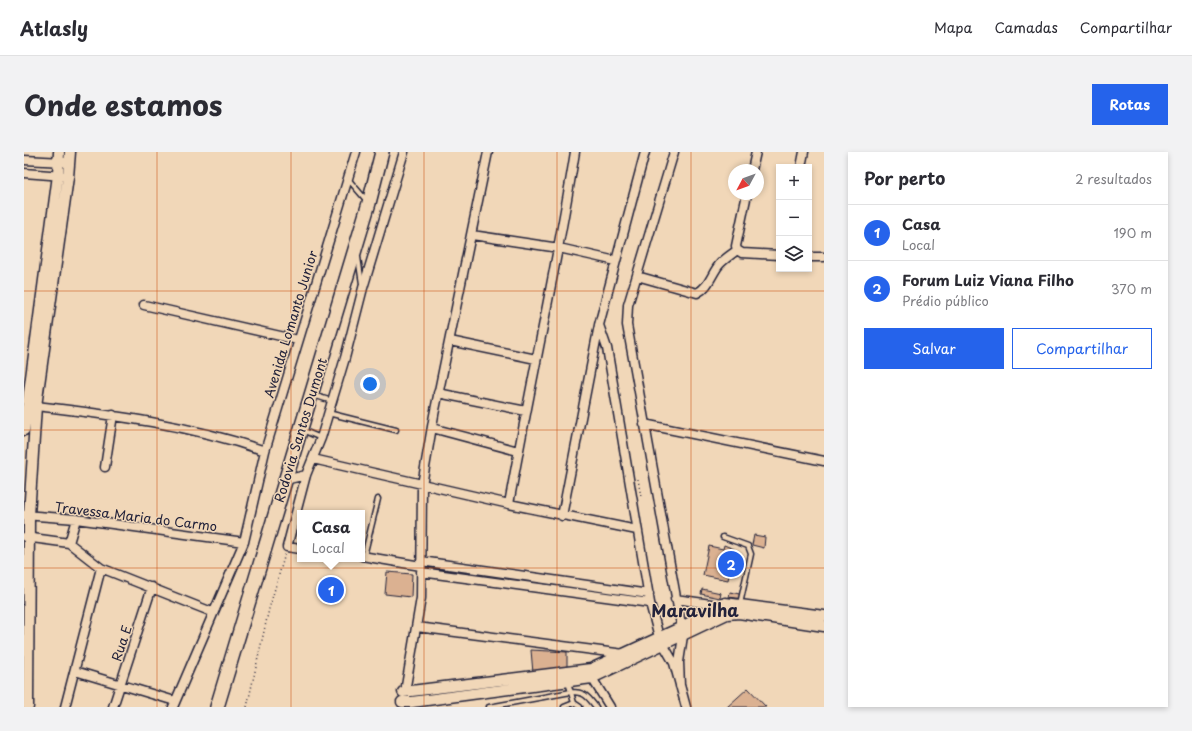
<!DOCTYPE html>
<html lang="pt">
<meta charset="utf-8">
<style>
:root{--surface:#fff;--page:#f2f2f3;--text:#2b2b33;--muted:#7c7c81;--line:#e1e1e2;--accent:#2563eb}
body{margin:0;font-family:"Playpen Sans",sans-serif;background:var(--page);color:var(--text)}
.controls{position:absolute;right:12px;top:12px;display:grid;overflow:hidden;border-radius:0px;box-shadow:0 2px 6px #0003}
.controls button{width:36px;height:36px;display:grid;place-items:center;padding:0;border:0;border-bottom:1px solid var(--line);background:var(--surface);color:var(--text);font:20px sans-serif}
.compass{position:absolute;left:704px;top:12px;width:36px;height:36px;border-radius:50%;background:var(--surface);box-shadow:0 2px 6px #0003;rotate:229deg}
.you{position:absolute;left:346px;top:232px;width:14px;height:14px;margin:-10px;border:3px solid #fff;border-radius:50%;background:#1a73e8;box-shadow:0 0 0 6px #1a73e833}
.badge{display:grid;place-items:center;width:26px;height:26px;border-radius:50%;background:var(--accent);color:#fff;font-size:13px;font-weight:700}
.pin{position:absolute;translate:-50% -50%;border:2px solid #fff;box-shadow:0 1px 4px #0006}
.popup{position:absolute;left:273px;top:358px;width:68px;height:52px;box-sizing:border-box;display:grid;place-content:center;border-radius:0px;background:var(--surface);filter:drop-shadow(0 1px 3px #0005);font-size:13px;white-space:nowrap;color:var(--muted)}
.popup b{font-size:15px;color:var(--text)}
.popup::after{content:'';position:absolute;left:50%;top:100%;margin-left:-8px;border:8px solid transparent;border-top-color:var(--surface)}
.list{margin:0;padding:0;list-style:none}
h2{display:flex;justify-content:space-between;align-items:center;height:52px;margin:0;padding:0 16px;font-size:17px}
h2 small{font-size:13px;font-weight:400;color:var(--muted)}
.list li{display:grid;grid-template-columns:26px 1fr auto;gap:12px;align-items:center;box-sizing:border-box;height:56px;padding:0 16px;border-top:1px solid var(--line)}
.list b{display:block;font-size:15px;white-space:nowrap}
.list p{margin:0;font-size:13px;white-space:nowrap;color:var(--muted)}
.list em{font-size:13px;font-style:normal;color:var(--muted)}
.actions{display:flex;gap:8px;padding:12px 16px}
.actions a{flex:1;padding:9px 0;border:1px solid var(--accent);border-radius:0px;text-align:center;font-size:14px;color:var(--accent)}
.actions .main{background:var(--accent);color:#fff}
.icon{flex:none;width:22px;height:22px;fill:none;stroke:currentColor;stroke-width:2;stroke-linecap:round;stroke-linejoin:round}
.map{position:relative;flex:none;width:800px;height:555px;overflow:hidden;border-radius:0px}
header{display:flex;align-items:center;gap:24px;box-sizing:border-box;height:56px;padding:0 20px;background:var(--surface);border-bottom:1px solid var(--line)}
header strong{font-size:19px}
nav{display:flex;gap:22px;margin-inline-start:auto;font-size:14px}
.intro{display:flex;align-items:center;justify-content:space-between;box-sizing:border-box;height:96px;padding:0 24px}
h1{margin:0;font-size:28px}
.button{padding:10px 18px;border-radius:0px;background:var(--accent);color:#fff;font-size:14px;font-weight:700}
main{display:flex;gap:24px;padding:0 24px}
aside{flex:1;background:var(--surface);border-radius:0px;box-shadow:0 2px 6px #0003}
.map>svg:first-child{display:block}
.building{fill:#dbb191;stroke:#22223b}
.lines{fill:none;stroke-linecap:round;stroke-linejoin:round}
.service-casing{stroke:#22223b;stroke-width:7}
.minor-casing{stroke:#22223b;stroke-width:11}
.tertiary-casing{stroke:#22223b;stroke-width:13}
.trunk-casing{stroke:#22223b;stroke-width:16}
.path{stroke:#22223b;stroke-width:1.5;stroke-dasharray:1 3;stroke-linecap:butt}
.service{stroke:#f1d7b8;stroke-width:4}
.minor{stroke:#f1d7b8;stroke-width:8}
.tertiary{stroke:#f1d7b8;stroke-width:10}
.trunk{stroke:#f1d7b8;stroke-width:13}
.grid{fill:none;stroke:#ca5113;stroke-width:1;stroke-opacity:0.55}
.labels{text-anchor:middle;dominant-baseline:central;stroke-width:3;stroke-linejoin:round;paint-order:stroke}
.street-label{font-size:13px;fill:#22223b;stroke:#f1d7b8}
.district-label{font-size:17px;font-weight:bold;fill:#22223b;stroke:#f1d7b8}
</style>
<header>
<strong>Atlasly</strong>
<nav><a>Mapa</a><a>Camadas</a><a>Compartilhar</a></nav>
</header>
<div class="intro"><h1>Onde estamos</h1><a class="button">Rotas</a></div>
<main>
<div class="map">
<svg width="800" height="555" viewBox="0 0 800 555">
<rect width="100%" height="100%" fill="#f1d7b8"/>
<filter id="ink" filterUnits="userSpaceOnUse"><feTurbulence type="fractalNoise" baseFrequency=".025" numOctaves="2"/><feDisplacementMap in="SourceGraphic" scale="8" xChannelSelector="R" yChannelSelector="G"/><feConvolveMatrix kernelMatrix="1 2 1 2 8 2 1 2 1" color-interpolation-filters="sRGB"/></filter>
<g filter="url(#ink)">
<path class="building" d="M 730,383 L 741,385 L 740,396 L 728,393 Z
M 700,393 L 710,397 L 704,428 L 679,423 L 685,394 L 699,397 Z
M 363,420 L 388,422 L 387,445 L 361,442 Z
M 298,430 L 319,434 L 316,447 L 296,443 Z
M 678,437 L 697,441 L 696,446 L 677,442 Z
M 706,440 L 720,443 L 719,447 L 705,445 Z
M 507,498 L 543,500 L 543,517 L 509,521 Z
M 724,536 L 742,555 L 703,555 Z"/>
<g class="lines">
<g class="service-casing">
<path id="service" d="M 324,27 L 343,49
M 334,105 L 338,132
M 289,243 L 308,249
M 304,261 L 372,278
M 278,278 L 297,286
M 699,385 L 724,394 L 727,402 L 716,452
M 340,404 L 354,347
M 550,551 L 556,555
M 465,555 L 547,540 C 561,540 563,544 572,555
M 540,555 L 550,551 L 544,530"/>
</g>
<g class="minor-casing">
<path id="minor" d="M 650,0 L 604,153 L 603,173 L 659,484 L 655,510 L 656,534
M 0,8 L 40,10
M 777,15 L 780,0
M 728,18 L 732,0
M 0,21 L 39,24
M 723,42 L 712,94 L 713,98 L 718,101 L 755,103
M 448,83 L 535,96 L 592,109
M 785,105 L 800,105
M 613,124 L 673,141 C 685,135 687,123 695,113 C 700,107 707,103 713,98
M 120,153 L 274,188
M 575,173 L 583,196 L 626,451 L 635,485 L 650,511 L 662,555
M 426,189 L 512,207
M 414,241 L 502,259
M 12,254 C 90,263 167,273 241,299
M 620,272 L 800,309
M 408,276 L 494,299
M 289,307 L 485,352 L 613,378
M 81,315 L 89,263
M 261,328 L 282,323
M 485,352 C 506,234 532,118 551,0
M 0,363 L 52,367 L 220,390
M 538,364 L 575,173 L 621,0
M 1,385 L 45,391 L 77,416 L 188,460
M 45,391 L 52,367
M 276,397 L 263,395 L 282,323 L 297,286 L 321,206 L 339,136 L 380,0
M 338,404 L 397,414
M 397,409 L 625,442
M 397,420 L 626,451
M 651,447 L 687,452 L 697,458
M 393,475 L 600,502
M 51,519 L 151,549
M 568,526 L 586,555
M 382,534 L 397,446 L 398,333 L 410,263 L 464,0
M 41,555 L 77,416
M 89,555 L 128,435
M 149,555 L 220,390 L 241,299 L 332,0"/>
</g>
<g class="tertiary-casing">
<path id="tertiary" d="M 0,278 L 34,23 L 35,0
M 379,540 L 567,517 L 656,476 L 701,451 L 800,464
M 378,550 L 388,550 L 568,526 L 703,462 L 715,461 L 800,474
M 4,555 L 5,363 L 12,254 L 44,25 L 46,0"/>
</g>
<g class="trunk-casing">
<path id="trunk" d="M 193,555 L 345,51 L 358,0"/>
</g>
<path class="path" d="M 614,327 L 617,345
M 223,555 L 245,457 L 261,402"/>
<use href="#service" class="service"/>
<use href="#minor" class="minor"/>
<use href="#tertiary" class="tertiary"/>
<use href="#trunk" class="trunk"/>
</g>
</g>
<path class="grid" d="M 133,0 L 133,555M 267,0 L 267,555M 400,0 L 400,555M 533,0 L 533,555M 667,0 L 667,555M 0,139 L 800,139M 0,278 L 800,278M 0,416 L 800,416"/>
<g class="labels">
<g class="street-label">
<text transform="translate(266 172) rotate(-73)">Avenida Lomanto Junior</text>
<text transform="translate(276 278) rotate(-73)">Rodovia Santos Dumont</text>
<text transform="translate(112 364) rotate(7)">Travessa Maria do Carmo</text>
<text transform="translate(97 491) rotate(-72)">Rua E</text>
</g>
<g class="district-label">
<text x="671" y="458">Maravilha</text>
</g>
</g>
</svg>
<div class="controls">
<button>+</button>
<button>−</button>
<button><svg class="icon" aria-label="layers" viewBox="0 0 24 24"><path d="M12 4l9 5-9 5-9-5zM3 14l9 5 9-5"/></svg></button>
</div>
<svg class="compass" viewBox="-18 -18 36 36"><path d="M0-13l5 13h-10z" fill="#e53935"/><path d="M0 13l5-13h-10z" fill="#7c7c81"/></svg>
<div class="you"></div>
<div class="pin badge" style="left:307px;top:438px">1</div>
<div class="popup"><b>Casa</b>Local</div>
<div class="pin badge" style="left:707px;top:412px">2</div>
</div>
<aside>
<h2>Por perto<small>2 resultados</small></h2>
<ul class="list">
<li><span class="badge">1</span><div><b>Casa</b><p>Local</p></div><em>190 m</em></li>
<li><span class="badge">2</span><div><b>Forum Luiz Viana Filho</b><p>Prédio público</p></div><em>370 m</em></li>
</ul>
<div class="actions"><a class="main">Salvar</a><a>Compartilhar</a></div>
</aside>
</main>
